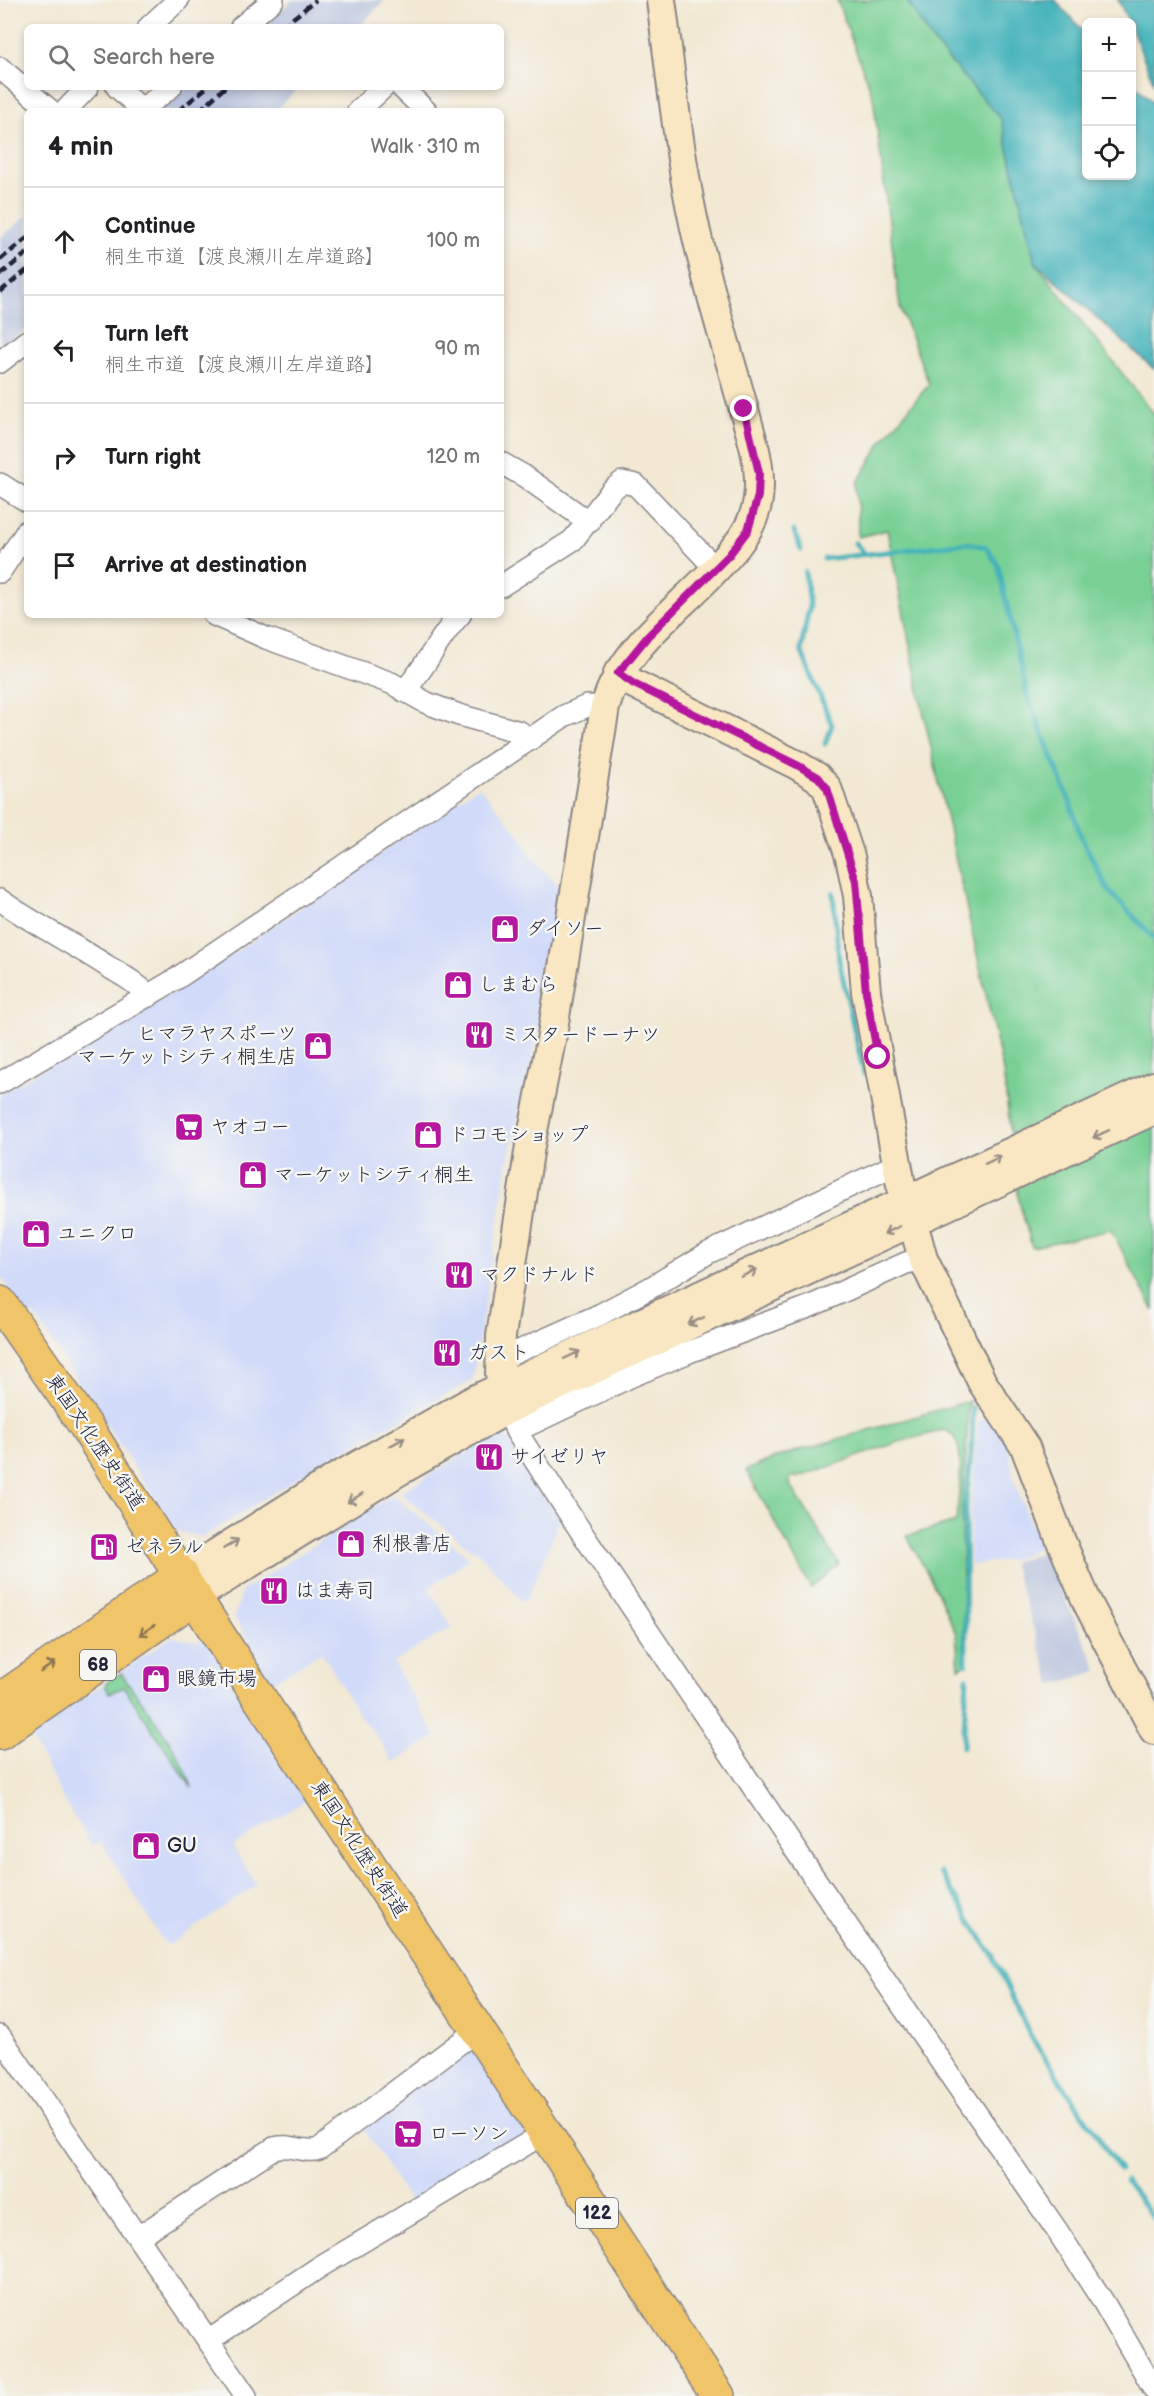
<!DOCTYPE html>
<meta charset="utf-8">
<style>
:root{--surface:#fff;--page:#f6f6f6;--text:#202124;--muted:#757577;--line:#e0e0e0}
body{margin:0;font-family:"Balsamiq Sans","Klee One",sans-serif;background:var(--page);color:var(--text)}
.controls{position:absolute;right:18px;top:18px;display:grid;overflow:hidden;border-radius:9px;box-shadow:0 3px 9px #0003}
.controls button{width:54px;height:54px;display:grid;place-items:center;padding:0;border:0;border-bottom:2px solid var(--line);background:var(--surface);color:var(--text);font:30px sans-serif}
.stop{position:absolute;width:18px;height:18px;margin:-14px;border:4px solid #b5179e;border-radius:50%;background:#fff}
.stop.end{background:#b5179e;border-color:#fff;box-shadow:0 2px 6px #0008}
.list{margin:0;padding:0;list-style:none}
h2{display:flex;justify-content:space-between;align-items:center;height:78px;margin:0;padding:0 24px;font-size:26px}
h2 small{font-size:20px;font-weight:400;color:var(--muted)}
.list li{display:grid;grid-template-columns:39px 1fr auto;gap:18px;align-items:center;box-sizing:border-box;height:108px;padding:0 24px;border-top:2px solid var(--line)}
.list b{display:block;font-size:22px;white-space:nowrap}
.list p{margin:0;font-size:20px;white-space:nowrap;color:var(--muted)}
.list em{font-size:20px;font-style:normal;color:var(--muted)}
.icon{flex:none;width:33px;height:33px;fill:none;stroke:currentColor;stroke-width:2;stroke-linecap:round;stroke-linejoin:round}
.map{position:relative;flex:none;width:1154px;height:2396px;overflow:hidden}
.search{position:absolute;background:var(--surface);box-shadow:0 3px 9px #0003;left:24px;top:24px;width:480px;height:66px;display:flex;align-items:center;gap:15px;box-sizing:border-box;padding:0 21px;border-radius:9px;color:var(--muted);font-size:22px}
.panel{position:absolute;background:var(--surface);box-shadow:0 3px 9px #0003;left:24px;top:108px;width:480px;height:510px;border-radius:9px}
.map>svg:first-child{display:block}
.built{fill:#d0daf9}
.industrial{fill:#bac4de}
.green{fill:#79d095;stroke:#4e7968;stroke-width:1.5}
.water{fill:#42b2ba;stroke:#326a7a;stroke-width:1.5}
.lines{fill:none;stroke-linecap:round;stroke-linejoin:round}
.stream{stroke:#42b2ba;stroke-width:5}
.street-casing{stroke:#8a8587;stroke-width:24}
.secondary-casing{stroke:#8a8587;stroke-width:32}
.primary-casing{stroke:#8a8587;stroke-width:36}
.highway-casing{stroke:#8a8587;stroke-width:36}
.street{stroke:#fff;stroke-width:21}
.secondary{stroke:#f9e7c3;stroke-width:28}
.primary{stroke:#f0c469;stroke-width:33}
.highway{stroke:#f0c469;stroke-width:33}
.rail{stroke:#22223b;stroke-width:4.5;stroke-dasharray:9 4.5;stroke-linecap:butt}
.oneway{stroke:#988e86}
.oneway2{stroke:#897352}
.route{stroke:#b5179e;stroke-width:8}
.labels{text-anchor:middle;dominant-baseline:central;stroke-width:5;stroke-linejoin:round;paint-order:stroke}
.shield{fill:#f6f6f2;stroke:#626272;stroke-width:1.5}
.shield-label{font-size:18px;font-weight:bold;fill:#22223b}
.poi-label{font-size:20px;fill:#22223b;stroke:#f6f6f2;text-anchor:start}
.street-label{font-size:20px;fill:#22223b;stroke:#f6f6f2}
</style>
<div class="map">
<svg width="1154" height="2396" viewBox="0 0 1154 2396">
<rect width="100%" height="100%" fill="#f6f6f2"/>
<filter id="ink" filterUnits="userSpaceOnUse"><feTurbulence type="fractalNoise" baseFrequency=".0167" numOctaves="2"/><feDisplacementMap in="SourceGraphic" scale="12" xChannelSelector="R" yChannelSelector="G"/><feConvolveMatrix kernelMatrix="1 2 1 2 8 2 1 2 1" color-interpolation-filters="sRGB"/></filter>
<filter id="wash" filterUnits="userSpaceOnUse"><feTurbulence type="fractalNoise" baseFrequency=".008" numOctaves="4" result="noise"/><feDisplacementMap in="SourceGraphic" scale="24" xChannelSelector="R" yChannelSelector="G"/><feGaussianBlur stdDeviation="1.35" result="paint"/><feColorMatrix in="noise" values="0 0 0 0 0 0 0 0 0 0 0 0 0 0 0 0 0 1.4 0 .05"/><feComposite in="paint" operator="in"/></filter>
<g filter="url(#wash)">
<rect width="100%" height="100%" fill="#f2e8d3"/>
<path class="built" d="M 479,786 L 521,837 L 533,858 L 560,887 L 539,1028 L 509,1155 L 473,1377 L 471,1381 L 333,1456 L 203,1537 L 176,1531 L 34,1314 L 28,1318 L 0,1275 L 0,1094 L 197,978 Z
M 993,1416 L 1007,1442 L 1014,1481 L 1040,1547 L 1014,1559 L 970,1565 L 970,1512 L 978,1421 Z
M 502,1430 L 561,1518 L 527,1600 L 522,1601 L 474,1548 L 473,1551 L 400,1493 Z
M 393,1495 L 470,1558 L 429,1588 L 452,1627 L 393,1663 L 436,1736 L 393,1763 L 378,1738 L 358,1714 L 322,1652 L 267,1685 L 247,1655 L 255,1651 L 234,1617 L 243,1590 Z
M 172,1637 L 198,1642 L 205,1638 L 310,1798 L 233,1846 L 256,1885 L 168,1946 L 165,1944 L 101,1842 L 92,1846 L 65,1802 L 30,1735 Z
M 466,2047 L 472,2048 L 530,2137 L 414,2208 L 361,2125 Z"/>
<path class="industrial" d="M 292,0 L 385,0 L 359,27 L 263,27 Z
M 188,87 L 299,87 L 275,111 L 157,111 Z
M 27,216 L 27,328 L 0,349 L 0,238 Z
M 1044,1553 L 1098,1671 L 1052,1685 L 1012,1562 Z"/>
<path class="green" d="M 837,0 L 906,0 L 935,44 L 1001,119 L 1035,262 L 1154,414 L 1154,1311 L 1111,1230 L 1032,1247 L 1019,1201 L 1003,1071 L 925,721 L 887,530 L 858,537 L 857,483 L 883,440 L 929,384 L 900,307 L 873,97 Z
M 969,1401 L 962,1512 L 964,1665 L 959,1668 L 956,1634 L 935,1587 L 907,1536 L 956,1522 C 957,1501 971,1437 944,1430 L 899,1442 L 797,1478 L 793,1476 L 790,1479 L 790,1484 L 839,1564 L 811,1588 L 746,1470 L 780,1456 Z
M 121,1673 C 143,1705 182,1751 192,1788 L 124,1687 L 110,1693 L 105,1686 L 107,1682 Z"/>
<path class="water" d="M 906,0 L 1055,0 L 1086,34 L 1086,176 L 1132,176 L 1132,81 L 1154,104 L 1154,369 L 1035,262 L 1001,119 L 935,44 Z
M 1118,0 L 1154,0 L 1154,84 L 1132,29 L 1132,22 L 1129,22 Z"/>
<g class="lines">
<path class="stream" d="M 794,531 L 801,550
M 855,543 L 865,554
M 824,559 L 967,543 L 986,547 L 998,565 L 1028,698 L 1069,799 L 1081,837 L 1108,890 L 1154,938
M 805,572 L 809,607 L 801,650 L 832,725 L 825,744
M 833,893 L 839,960 L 864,1074
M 966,1664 L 965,1511 L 972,1444 L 973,1407
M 963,1747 L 967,1678
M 940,1872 L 993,1956 L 1031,2037 L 1120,2170
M 1126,2181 L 1154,2219"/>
</g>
</g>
<g filter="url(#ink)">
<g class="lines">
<g class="street-casing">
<path id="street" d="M 149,27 L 178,0
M 241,27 L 273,0
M 0,68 L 51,111
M 117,87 L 139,107 L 144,108 L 171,87
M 401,87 L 426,111
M 65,111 L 88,87
M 358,111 L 384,87
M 0,362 L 27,341
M 501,463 L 524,476 L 589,522
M 0,484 L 27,501
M 0,572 L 27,531
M 501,586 L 573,540 L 612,490 L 622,482 L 636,485 L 716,569
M 214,615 L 266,638 L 391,683 L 427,703 L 459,715 L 520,732 L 530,740
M 404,691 C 426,668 438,638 460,615
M 0,900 C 34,924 72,943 107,966 C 122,975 137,983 149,996
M 0,1083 L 176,979 L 564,716 L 587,706 L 605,707
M 499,1360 L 599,1315 L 650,1288 L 708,1253 L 897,1164
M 508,1409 L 516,1431 L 570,1515 L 800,1857 L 1058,2232 L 1104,2303 L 1154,2389
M 516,1431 L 632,1376 L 689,1352 L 811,1306 L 906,1263 L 923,1259
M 0,2036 L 246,2396
M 138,2237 L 274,2148 C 290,2143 304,2154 319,2149 L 477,2030
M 208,2341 L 321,2266 L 545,2133"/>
</g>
<g class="secondary-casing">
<path id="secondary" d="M 618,673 L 634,684 L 797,765 L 817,777 L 827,788 L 850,857 L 858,896 L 866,992 L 901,1185
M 917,1237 L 923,1259 L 982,1382 L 1025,1447 L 1061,1541 L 1088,1604 L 1154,1730
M 508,1409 L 500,1374 L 501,1336 L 530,1146 L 552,1035 L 605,707 C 621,650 673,614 712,573 C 728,556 744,540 753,518 C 762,495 760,470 754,446 C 732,364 705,282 689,199 C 676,133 670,66 661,0
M 182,1575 L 334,1479 L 474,1400 L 1154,1086
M 195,1597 L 399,1471 L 508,1409 L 1154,1110"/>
</g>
<g class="primary-casing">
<path id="primary" d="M 0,1700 L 182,1575
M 0,1733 L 195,1597"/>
</g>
<g class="highway-casing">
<path id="highway" d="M 0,1303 L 85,1425 L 228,1650 L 718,2396"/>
</g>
<use href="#street" class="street"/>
<use href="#secondary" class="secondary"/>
<use href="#primary" class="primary"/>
<use href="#highway" class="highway"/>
<path class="rail" d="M 282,27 L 316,0
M 178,111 L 207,87
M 199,111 L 225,87
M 0,260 L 27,238
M 0,275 L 27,253
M 0,292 L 27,270"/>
</g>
<defs><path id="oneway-shaft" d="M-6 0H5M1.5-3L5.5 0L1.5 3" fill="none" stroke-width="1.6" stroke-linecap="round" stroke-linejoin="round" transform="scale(1.5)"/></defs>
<g class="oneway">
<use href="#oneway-shaft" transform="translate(1101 1134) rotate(155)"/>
<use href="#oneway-shaft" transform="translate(993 1160) rotate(-25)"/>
<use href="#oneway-shaft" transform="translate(892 1230) rotate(155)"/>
<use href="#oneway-shaft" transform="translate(749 1273) rotate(-25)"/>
<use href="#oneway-shaft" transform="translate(696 1321) rotate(155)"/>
<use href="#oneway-shaft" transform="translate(572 1355) rotate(-25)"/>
<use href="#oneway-shaft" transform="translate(397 1442) rotate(-29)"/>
<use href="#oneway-shaft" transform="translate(355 1498) rotate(148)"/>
<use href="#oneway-shaft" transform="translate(231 1544) rotate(-32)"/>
</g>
<g class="oneway2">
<use href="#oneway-shaft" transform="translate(147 1630) rotate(146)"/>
<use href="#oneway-shaft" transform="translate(48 1667) rotate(-34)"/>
</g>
</g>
<g class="lines" filter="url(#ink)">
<path class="route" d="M 744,409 L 759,473 L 758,496 L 748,530 L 729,555 L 648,636 L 618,673 L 634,684 L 797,765 L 818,777 L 827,788 L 856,881 L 866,992 L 878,1057"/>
</g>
<defs>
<g id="shop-square" transform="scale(1.5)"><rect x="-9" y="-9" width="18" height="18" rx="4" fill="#b5179e" stroke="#f6f6f2"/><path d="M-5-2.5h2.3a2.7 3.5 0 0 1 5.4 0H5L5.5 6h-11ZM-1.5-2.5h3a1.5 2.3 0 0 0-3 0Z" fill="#fff"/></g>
<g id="restaurant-square" transform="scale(1.5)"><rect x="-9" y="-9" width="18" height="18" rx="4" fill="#b5179e" stroke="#f6f6f2"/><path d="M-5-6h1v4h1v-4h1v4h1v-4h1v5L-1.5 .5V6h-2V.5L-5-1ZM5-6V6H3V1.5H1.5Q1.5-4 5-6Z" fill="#fff"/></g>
<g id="supermarket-square" transform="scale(1.5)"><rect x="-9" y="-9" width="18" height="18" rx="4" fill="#b5179e" stroke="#f6f6f2"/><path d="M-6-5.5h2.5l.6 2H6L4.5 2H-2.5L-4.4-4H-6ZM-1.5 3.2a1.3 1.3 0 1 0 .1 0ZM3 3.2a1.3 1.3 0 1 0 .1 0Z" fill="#fff"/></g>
<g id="fuel-square" transform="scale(1.5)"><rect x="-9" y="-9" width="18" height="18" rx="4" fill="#b5179e" stroke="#f6f6f2"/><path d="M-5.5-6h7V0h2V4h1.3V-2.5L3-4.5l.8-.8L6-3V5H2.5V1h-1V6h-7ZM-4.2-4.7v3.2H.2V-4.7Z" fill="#fff"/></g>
</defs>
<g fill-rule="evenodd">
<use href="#shop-square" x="505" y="929"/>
<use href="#shop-square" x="458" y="985"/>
<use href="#restaurant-square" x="479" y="1035"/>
<use href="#shop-square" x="318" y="1046"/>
<use href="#supermarket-square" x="189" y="1127"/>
<use href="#shop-square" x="428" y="1135"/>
<use href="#shop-square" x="253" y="1175"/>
<use href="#shop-square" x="36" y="1234"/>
<use href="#restaurant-square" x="459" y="1275"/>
<use href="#restaurant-square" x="447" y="1353"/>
<use href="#restaurant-square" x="489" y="1457"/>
<use href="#shop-square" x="351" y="1544"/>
<use href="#fuel-square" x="104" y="1547"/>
<use href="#restaurant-square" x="274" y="1591"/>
<use href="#shop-square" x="156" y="1679"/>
<use href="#shop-square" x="146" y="1846"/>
<use href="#supermarket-square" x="408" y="2134"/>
</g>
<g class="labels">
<g class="shield">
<rect x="80" y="1650" width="36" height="30" rx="4.5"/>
<rect x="576" y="2198" width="42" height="30" rx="4.5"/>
</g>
<g class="shield-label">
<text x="98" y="1665">68</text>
<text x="597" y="2213">122</text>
</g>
<g class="poi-label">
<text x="526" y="929">ダイソー</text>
<text x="479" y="985">しまむら</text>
<text x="297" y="1034" text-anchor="end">ヒマラヤスポーツ<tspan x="297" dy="23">マーケットシティ桐生店</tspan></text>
<text x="500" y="1035">ミスタードーナツ</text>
<text x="210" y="1127">ヤオコー</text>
<text x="449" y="1135">ドコモショップ</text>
<text x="274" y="1175">マーケットシティ桐生</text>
<text x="57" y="1234">ユニクロ</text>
<text x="480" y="1275">マクドナルド</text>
<text x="468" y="1353">ガスト</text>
<text x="510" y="1457">サイゼリヤ</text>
<text x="372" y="1544">利根書店</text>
<text x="125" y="1547">ゼネラル</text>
<text x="295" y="1591">はま寿司</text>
<text x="177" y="1679">眼鏡市場</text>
<text x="167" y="1846">GU</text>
<text x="429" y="2134">ローソン</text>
</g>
<g class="street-label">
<text transform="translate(95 1442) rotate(56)">東国文化歴史街道</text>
<text transform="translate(359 1849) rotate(57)">東国文化歴史街道</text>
</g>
</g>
</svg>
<div class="controls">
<button>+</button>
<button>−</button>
<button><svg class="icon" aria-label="locate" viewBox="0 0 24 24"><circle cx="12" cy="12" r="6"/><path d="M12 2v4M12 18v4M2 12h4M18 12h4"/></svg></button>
</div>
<div class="stop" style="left:878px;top:1057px"></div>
<div class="stop end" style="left:744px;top:409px"></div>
<div class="search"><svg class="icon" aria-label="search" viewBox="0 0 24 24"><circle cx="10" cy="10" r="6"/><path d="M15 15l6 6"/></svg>Search here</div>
<section class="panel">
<h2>4 min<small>Walk · 310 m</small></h2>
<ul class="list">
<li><svg class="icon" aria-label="ahead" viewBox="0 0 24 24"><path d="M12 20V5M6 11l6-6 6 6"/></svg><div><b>Continue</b><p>桐生市道【渡良瀬川左岸道路】</p></div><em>100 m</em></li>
<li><svg class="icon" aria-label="left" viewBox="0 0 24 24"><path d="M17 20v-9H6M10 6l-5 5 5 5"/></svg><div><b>Turn left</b><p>桐生市道【渡良瀬川左岸道路】</p></div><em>90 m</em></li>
<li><svg class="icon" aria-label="right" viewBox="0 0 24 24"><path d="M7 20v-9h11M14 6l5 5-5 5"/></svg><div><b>Turn right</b></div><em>120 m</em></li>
<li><svg class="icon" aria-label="arrive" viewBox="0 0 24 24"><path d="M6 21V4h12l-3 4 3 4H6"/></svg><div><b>Arrive at destination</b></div></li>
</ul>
</section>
</div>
